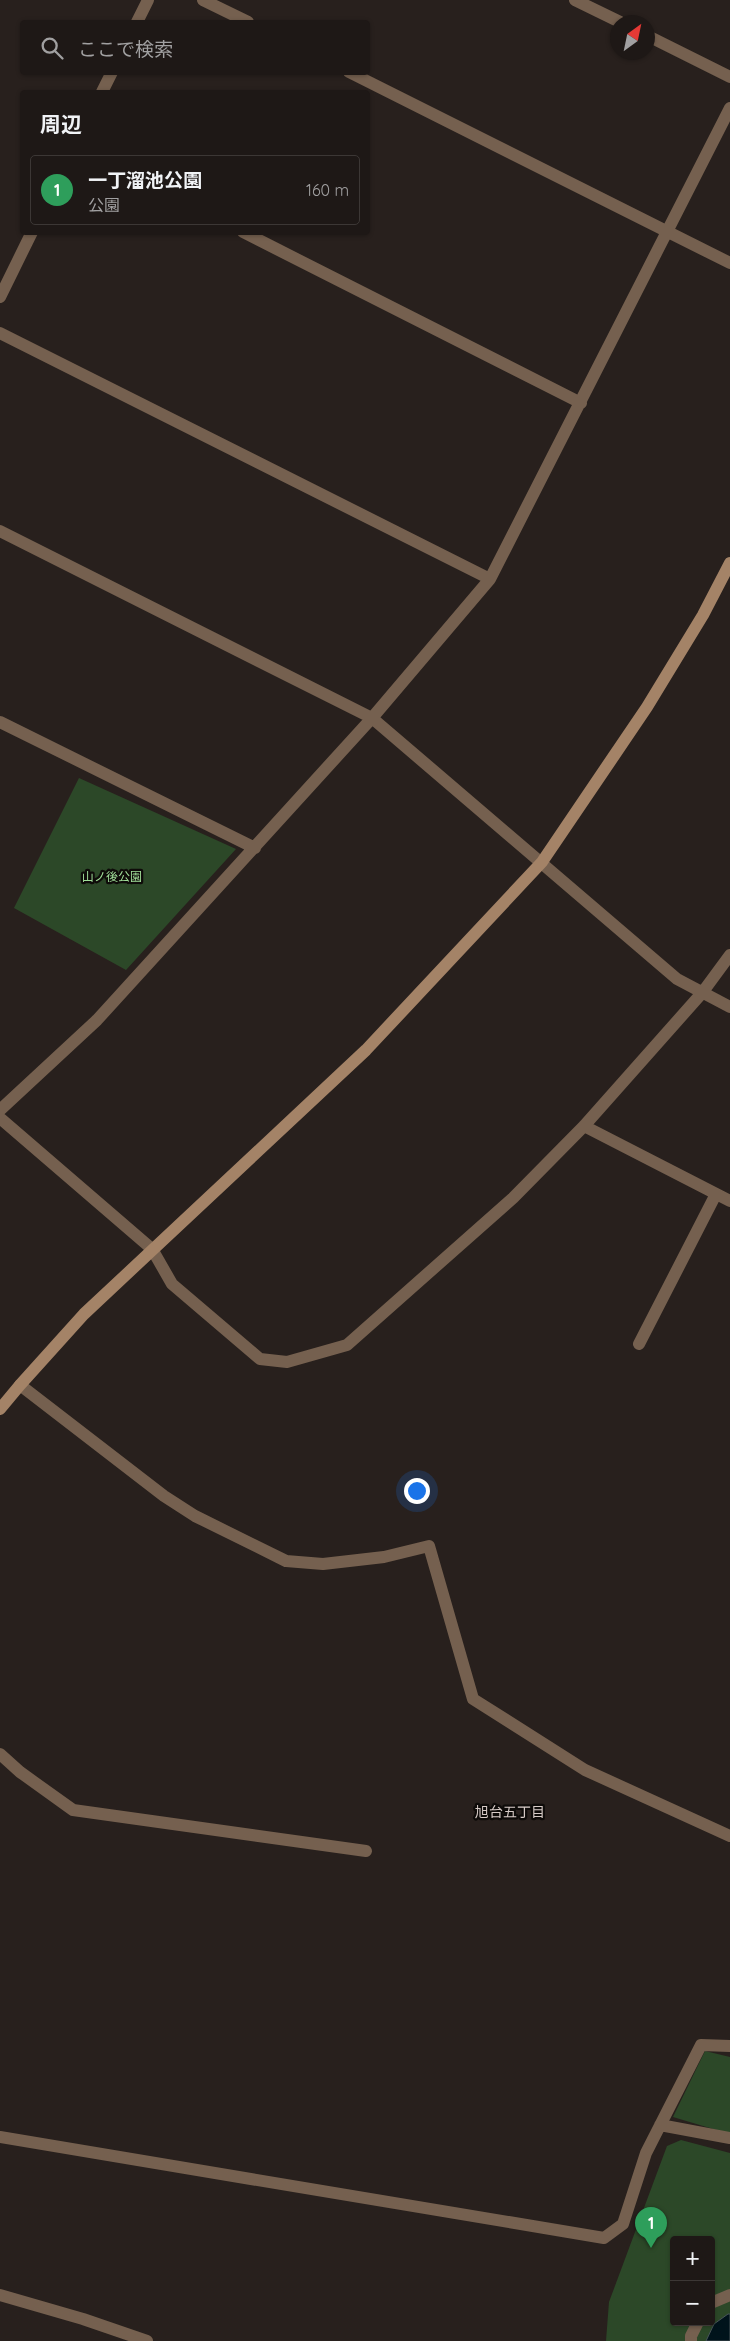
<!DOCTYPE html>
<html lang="ja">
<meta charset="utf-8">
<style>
:root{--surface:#1e1816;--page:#2b2523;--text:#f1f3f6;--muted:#a1a0a1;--line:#3c3735;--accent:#dd99f3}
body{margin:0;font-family:Quicksand,"Noto Sans JP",sans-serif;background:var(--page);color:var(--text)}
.controls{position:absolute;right:15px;bottom:15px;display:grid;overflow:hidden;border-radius:5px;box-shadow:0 1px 4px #0004}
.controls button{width:45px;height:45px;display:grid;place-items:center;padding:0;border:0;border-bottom:1px solid var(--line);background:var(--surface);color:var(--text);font:25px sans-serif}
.compass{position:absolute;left:610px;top:15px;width:45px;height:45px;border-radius:50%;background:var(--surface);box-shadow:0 1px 4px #0004;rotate:33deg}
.you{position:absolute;left:416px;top:1490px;width:18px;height:18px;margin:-12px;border:4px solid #fff;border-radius:50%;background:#1a73e8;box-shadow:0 0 0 8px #1a73e833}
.badge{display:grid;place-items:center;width:32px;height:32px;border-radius:50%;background:var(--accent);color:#fff;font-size:16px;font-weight:700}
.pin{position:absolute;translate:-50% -41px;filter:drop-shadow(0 1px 2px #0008)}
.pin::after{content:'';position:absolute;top:26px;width:18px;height:15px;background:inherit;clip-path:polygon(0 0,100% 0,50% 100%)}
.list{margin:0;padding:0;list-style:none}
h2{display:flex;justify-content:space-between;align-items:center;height:65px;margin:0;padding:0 20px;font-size:21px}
h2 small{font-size:16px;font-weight:400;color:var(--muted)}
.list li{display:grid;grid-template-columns:32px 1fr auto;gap:15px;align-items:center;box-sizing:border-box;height:70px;margin:0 10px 10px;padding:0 10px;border:1px solid var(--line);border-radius:5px}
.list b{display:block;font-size:19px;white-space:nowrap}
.list p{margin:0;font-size:16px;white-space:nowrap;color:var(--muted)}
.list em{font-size:16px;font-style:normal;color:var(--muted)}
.icon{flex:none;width:28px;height:28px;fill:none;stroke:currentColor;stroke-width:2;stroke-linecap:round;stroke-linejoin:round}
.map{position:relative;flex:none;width:730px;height:2341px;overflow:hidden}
.search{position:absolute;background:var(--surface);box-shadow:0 1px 4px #0004;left:20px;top:20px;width:350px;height:55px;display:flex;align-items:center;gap:12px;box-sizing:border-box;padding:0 18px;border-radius:5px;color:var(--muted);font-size:19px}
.panel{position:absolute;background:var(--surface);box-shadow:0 1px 4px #0004;left:20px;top:90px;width:350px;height:145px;border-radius:5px}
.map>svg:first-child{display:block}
.green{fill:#2c4828;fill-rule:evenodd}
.water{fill:#00131b;stroke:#485459}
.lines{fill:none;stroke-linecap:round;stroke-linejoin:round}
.street{stroke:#75604f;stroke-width:12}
.secondary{stroke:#a48367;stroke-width:12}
.labels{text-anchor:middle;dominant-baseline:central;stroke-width:4.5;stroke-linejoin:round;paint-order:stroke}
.park-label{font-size:12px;fill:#a1df99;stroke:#0e0b09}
.neighbourhood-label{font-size:14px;fill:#d7cbc7;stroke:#0e0b09}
</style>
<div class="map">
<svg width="730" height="2341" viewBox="0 0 730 2341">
<rect width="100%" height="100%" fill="#28201d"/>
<path class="green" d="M 79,778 L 236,849 L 126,970 L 14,908 Z
M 705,2051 L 730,2057 L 730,2134 L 673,2117 Z
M 681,2140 L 730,2153 L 730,2341 L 606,2341 L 609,2302 L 667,2146 ZM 674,2240 L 711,2240 L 711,2322 L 674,2322 Z"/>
<path class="water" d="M 728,2314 L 730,2314 L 730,2341 L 706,2341 L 714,2324 Z"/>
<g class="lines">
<path class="street" d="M 203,0 L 248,22
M 575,0 L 620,22
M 137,22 L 148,0
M 648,36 L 730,77
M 349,72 L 730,263
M 102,92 L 112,72
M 243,232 L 581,403
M 0,297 L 32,232
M 0,333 L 490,579
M 0,531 L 372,718 L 677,979 L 730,1007
M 0,722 L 255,848
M 0,1110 L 97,1020 L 372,718 L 490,579 L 730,108
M 0,1118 L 152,1249 L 172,1284 L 260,1359 L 287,1362 L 347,1345 L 513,1198 L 584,1126 L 702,993 L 730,955
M 584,1126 L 730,1201
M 639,1344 L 716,1194
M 20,1385 L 164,1496 L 195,1516 L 286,1561 L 323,1564 L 384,1557 L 429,1546 L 473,1699 L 585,1770 L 730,1836
M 0,1754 L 20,1772 L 73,1810 L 366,1851
M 660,2125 L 730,2138
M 0,2137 L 604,2238 L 623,2224 L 646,2153 L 701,2045 L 730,2046
M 0,2295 L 83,2319 L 147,2341
M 711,2303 L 730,2295
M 691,2341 L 691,2336 L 698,2322"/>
<path class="secondary" d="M 0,1409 L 20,1385 L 84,1314 L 366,1050 L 542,862 L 647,707 L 703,615 L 730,563"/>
</g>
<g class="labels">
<g class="park-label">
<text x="112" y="876">山ノ後公園</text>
</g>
<g class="neighbourhood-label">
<text x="510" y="1812">旭台五丁目</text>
</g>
</g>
</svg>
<div class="controls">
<button>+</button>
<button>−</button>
</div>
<svg class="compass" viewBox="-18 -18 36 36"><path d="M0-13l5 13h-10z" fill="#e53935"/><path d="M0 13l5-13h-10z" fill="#a1a0a1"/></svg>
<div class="you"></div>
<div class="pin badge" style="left:651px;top:2248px;background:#2e9e5b">1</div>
<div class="search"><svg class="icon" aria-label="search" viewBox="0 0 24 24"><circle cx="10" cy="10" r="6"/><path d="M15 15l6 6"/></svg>ここで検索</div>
<section class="panel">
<h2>周辺<small></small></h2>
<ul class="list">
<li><span class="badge" style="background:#2e9e5b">1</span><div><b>一丁溜池公園</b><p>公園</p></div><em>160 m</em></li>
</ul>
</section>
</div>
